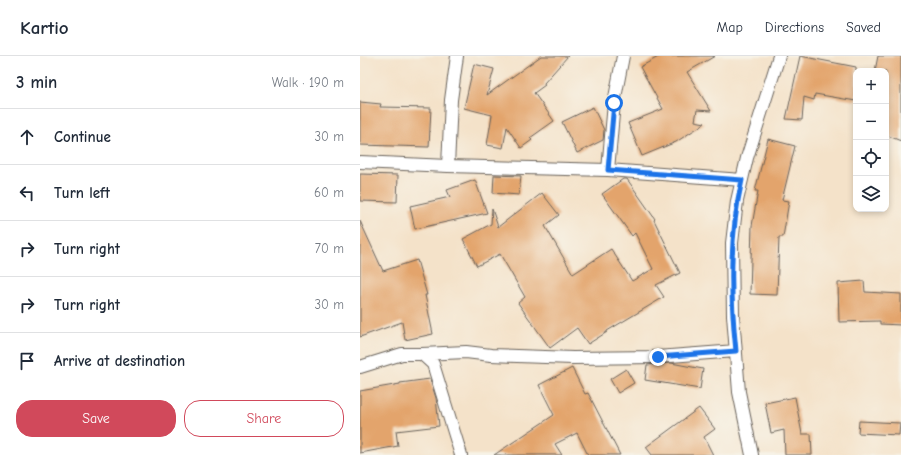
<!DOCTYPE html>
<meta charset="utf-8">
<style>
:root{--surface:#fff;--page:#f2f2f3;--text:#1f2937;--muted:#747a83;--line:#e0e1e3;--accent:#d1495b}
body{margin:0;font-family:"Comic Neue",sans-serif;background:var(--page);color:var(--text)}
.controls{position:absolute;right:12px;top:12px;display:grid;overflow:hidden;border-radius:8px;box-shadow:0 2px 6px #0003}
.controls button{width:36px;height:36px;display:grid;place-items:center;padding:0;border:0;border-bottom:1px solid var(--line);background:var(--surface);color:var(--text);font:20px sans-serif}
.stop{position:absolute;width:12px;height:12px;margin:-9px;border:3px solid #1a73e8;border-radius:50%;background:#fff}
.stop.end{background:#1a73e8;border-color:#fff;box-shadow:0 1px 4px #0008}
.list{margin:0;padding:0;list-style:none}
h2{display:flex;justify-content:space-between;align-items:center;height:52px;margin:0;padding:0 16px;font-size:17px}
h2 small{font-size:13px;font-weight:400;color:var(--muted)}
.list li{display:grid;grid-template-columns:26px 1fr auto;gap:12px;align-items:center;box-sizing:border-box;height:56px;padding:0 16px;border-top:1px solid var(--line)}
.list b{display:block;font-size:15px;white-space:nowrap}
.list em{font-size:13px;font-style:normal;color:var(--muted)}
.actions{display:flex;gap:8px;padding:12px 16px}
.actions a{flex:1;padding:9px 0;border:1px solid var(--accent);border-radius:16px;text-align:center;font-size:14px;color:var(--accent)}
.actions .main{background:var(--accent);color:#fff}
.icon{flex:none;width:22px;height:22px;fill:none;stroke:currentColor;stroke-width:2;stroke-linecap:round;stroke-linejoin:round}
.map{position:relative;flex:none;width:541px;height:399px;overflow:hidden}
header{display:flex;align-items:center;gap:24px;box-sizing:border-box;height:56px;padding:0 20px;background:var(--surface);border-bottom:1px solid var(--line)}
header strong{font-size:19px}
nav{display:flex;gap:22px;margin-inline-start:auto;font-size:14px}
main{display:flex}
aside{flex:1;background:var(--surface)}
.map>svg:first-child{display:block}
.building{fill:#e3a46c}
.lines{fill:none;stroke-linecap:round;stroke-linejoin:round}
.minor-casing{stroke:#686159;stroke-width:14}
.minor{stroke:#fff;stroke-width:12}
.route{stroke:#1a73e8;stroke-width:5}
</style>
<header>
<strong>Kartio</strong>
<nav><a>Map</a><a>Directions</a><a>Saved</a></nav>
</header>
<main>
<aside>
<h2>3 min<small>Walk · 190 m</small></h2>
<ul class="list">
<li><svg class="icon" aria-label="ahead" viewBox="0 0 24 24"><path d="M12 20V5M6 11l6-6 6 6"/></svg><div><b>Continue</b></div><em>30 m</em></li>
<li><svg class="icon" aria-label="left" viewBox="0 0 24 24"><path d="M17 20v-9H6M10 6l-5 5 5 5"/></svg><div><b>Turn left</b></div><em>60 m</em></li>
<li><svg class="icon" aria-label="right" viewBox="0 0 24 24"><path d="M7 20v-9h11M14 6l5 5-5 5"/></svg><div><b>Turn right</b></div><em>70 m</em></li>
<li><svg class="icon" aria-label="right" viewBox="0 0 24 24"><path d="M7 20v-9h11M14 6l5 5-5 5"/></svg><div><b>Turn right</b></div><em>30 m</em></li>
<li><svg class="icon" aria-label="arrive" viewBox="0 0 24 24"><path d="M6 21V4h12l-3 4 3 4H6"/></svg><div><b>Arrive at destination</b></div></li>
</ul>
<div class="actions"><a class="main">Save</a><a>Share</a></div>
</aside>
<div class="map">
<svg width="541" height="399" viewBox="0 0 541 399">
<rect width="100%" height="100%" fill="#f7f3e8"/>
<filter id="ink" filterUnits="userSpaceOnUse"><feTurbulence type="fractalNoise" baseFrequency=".025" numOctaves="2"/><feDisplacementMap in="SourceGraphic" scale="8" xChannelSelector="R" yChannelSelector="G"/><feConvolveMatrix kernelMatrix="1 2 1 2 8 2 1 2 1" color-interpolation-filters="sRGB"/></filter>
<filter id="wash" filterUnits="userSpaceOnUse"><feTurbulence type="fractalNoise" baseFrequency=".012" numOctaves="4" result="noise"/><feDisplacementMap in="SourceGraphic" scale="16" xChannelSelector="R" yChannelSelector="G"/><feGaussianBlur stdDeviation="0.9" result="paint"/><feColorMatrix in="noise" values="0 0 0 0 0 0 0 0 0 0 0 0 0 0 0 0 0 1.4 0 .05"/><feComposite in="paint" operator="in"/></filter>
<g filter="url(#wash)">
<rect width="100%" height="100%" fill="#f4e2c9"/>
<g id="blocks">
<path class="building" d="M 181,0 L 208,0 L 184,27 L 185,29 L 174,37 L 194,65 L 170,82 L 172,84 L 161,92 L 147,71 L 143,92 L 127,89 L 132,59 L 104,52 L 114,8 L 134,13 L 127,39 Z
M 300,0 L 355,0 L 327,16 L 351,55 L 337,54 L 335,65 L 345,67 L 316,86 L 282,100 L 268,67 L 303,53 L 280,11 Z
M 440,0 L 496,11 L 496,45 L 455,38 L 454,44 L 444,41 L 442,64 L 426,63 Z
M 518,0 L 541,0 L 541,85 L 526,79 L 526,15 L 515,15 Z
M 0,46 L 21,48 L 20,51 L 71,52 L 69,91 L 0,89 Z
M 233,51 L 244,74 L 243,84 L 217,97 L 202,66 Z
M 408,83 L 435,90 L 422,144 L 429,145 L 423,181 L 419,181 L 417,239 L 390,238 L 392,170 L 398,135 L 395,135 Z
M 0,118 L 38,119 L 37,146 L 0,145 Z
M 134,119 L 161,120 L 159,139 L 133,137 Z
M 263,123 L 267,123 L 295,163 L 294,164 L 320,217 L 296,229 L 304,241 L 247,275 L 247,276 L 228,288 L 217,272 L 190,292 L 158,247 L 165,241 L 140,198 L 117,210 L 103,183 L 131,168 L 132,153 L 138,171 L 182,137 L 199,159 L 185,170 L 213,218 L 251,193 L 272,225 L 293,213 L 275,177 L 272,180 L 242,138 Z
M 115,124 L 127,157 L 55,173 L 50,150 L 90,141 L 87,134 Z
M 0,165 L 23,215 L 57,204 L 67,239 L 65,239 L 73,278 L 45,284 L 42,266 L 0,281 Z
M 504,225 L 505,236 L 541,238 L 541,269 L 520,268 L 520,265 L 479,266 L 478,227 Z
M 311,307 L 343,313 L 340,333 L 285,324 L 287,309 Z
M 212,312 L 225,338 L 228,337 L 260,399 L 228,399 L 217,377 L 195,388 L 202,399 L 134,399 L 194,359 L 179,329 Z
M 266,313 L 274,327 L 258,337 L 250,323 Z
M 70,323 L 76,342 L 79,370 L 36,375 L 38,390 L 0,397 L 0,335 L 40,328 L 40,327 Z
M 435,341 L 442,378 L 451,378 L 452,399 L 425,399 L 424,374 L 411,377 L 405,347 Z
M 339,352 L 355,373 L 344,381 L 353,399 L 292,399 L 286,391 Z
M 499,365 L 540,367 L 539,379 L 498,377 Z"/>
</g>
</g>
<g filter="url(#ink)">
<use href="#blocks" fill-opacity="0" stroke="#686159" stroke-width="1"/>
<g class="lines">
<g class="minor-casing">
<path id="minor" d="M 0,106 L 88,110 L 248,114 L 382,124
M 88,110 L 91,44 L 97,0
M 248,114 L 254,47 L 263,0
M 62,298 L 106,296 L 131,299 L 213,302 L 297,301 L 376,295
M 0,311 L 42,298 L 62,298 L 73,308 L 101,399
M 392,399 L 379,336 L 373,259 L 372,187 L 377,145 L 387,102 L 419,0"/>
</g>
<use href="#minor" class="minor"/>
</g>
</g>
<g class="lines" filter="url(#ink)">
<path class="route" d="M 254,47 L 248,114 L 382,124 C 369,182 370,237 376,295 L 298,301"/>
</g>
</svg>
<div class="controls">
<button>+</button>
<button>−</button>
<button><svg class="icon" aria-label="locate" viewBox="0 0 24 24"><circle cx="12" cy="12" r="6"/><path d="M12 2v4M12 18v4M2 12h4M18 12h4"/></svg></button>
<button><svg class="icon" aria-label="layers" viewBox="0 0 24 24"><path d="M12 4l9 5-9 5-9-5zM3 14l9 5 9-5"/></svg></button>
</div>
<div class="stop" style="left:254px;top:47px"></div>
<div class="stop end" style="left:298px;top:301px"></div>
</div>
</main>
